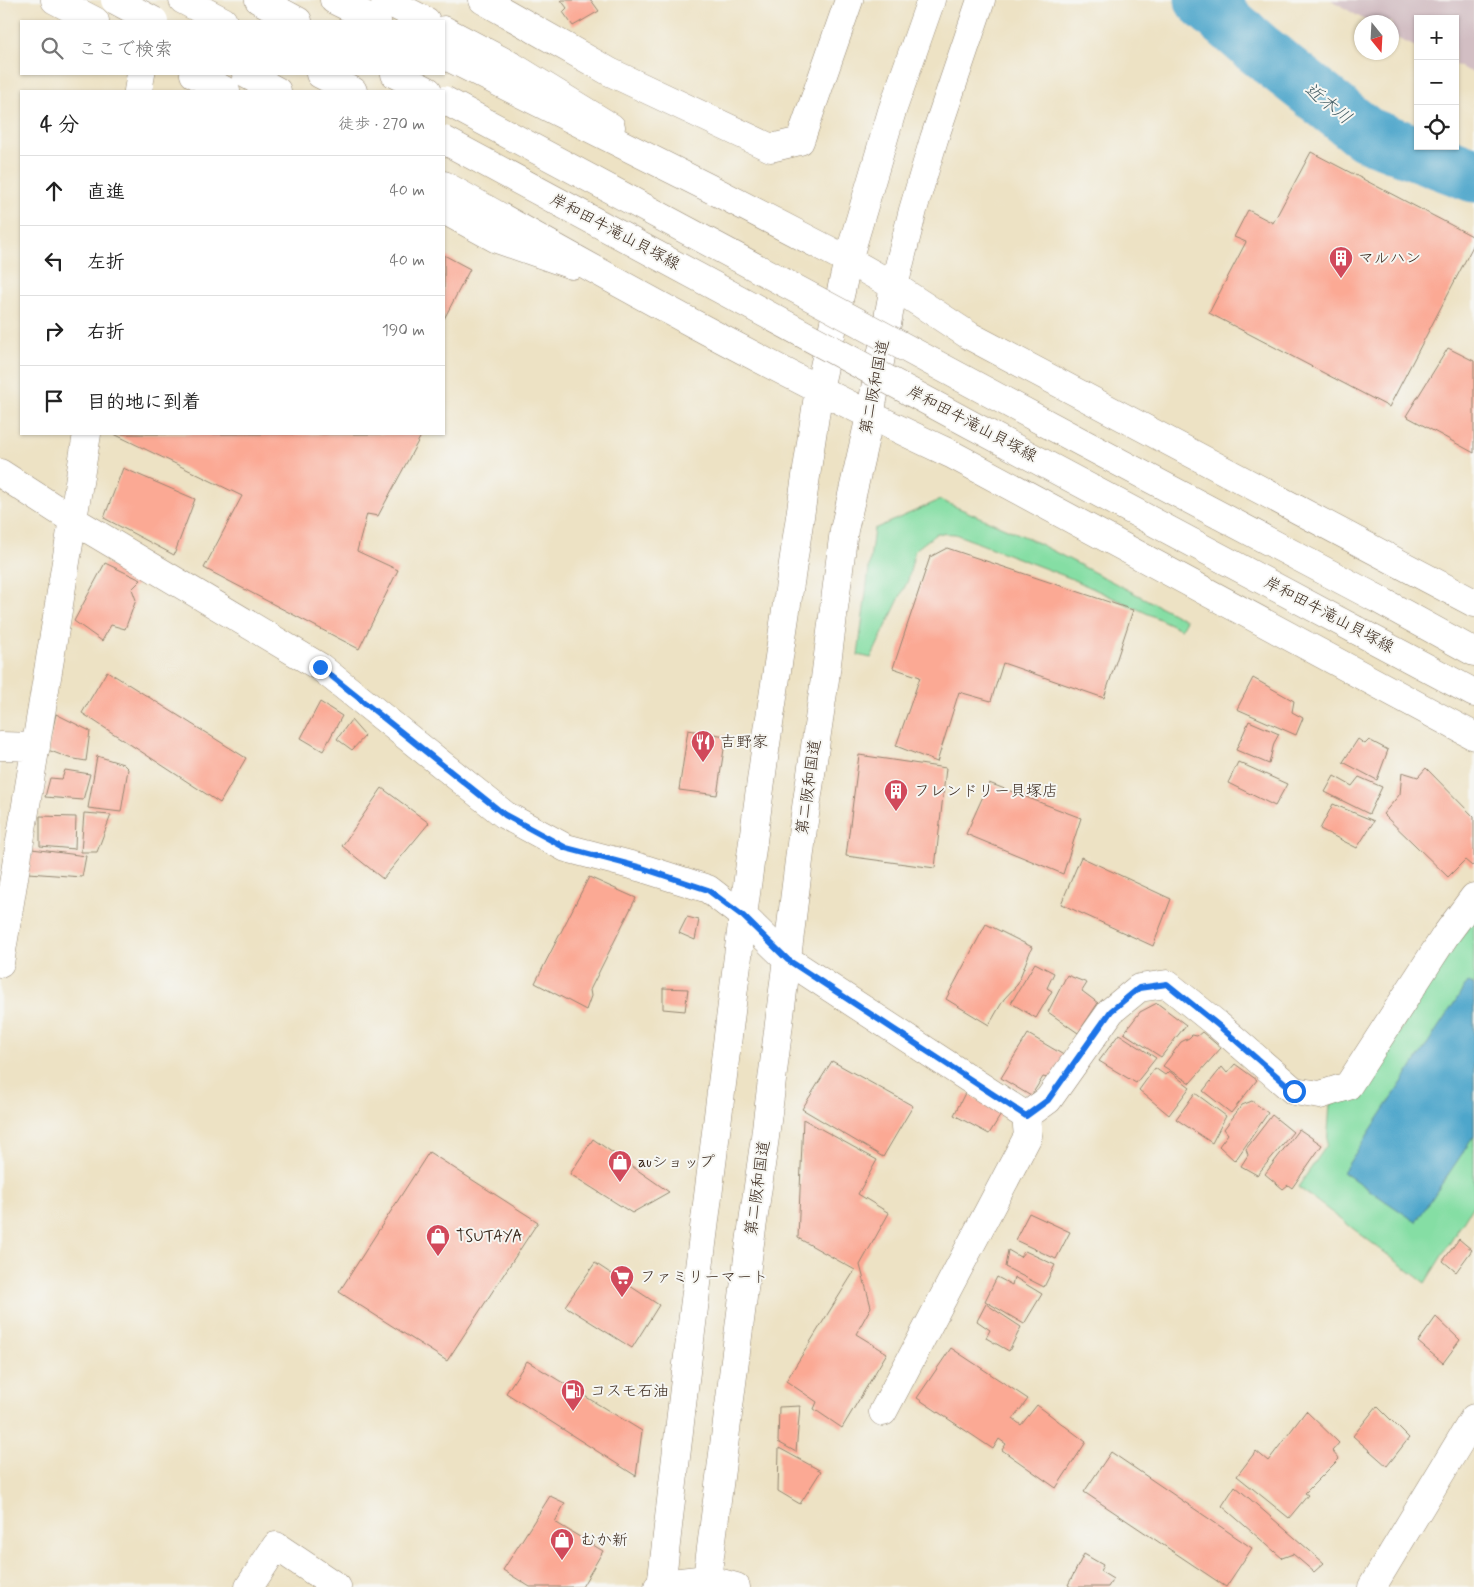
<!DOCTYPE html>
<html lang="ja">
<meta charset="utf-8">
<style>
:root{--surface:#fff;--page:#f2f2f2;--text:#222;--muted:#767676;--line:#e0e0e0}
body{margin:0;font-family:Mynerve,"Klee One",sans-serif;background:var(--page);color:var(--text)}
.controls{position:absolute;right:15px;top:15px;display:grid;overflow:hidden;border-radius:0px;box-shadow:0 1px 4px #0004}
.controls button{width:45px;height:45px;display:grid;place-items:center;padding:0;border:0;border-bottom:1px solid var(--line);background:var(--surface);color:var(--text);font:25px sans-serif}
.compass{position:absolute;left:1354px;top:15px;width:45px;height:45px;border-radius:50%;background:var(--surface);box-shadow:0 1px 4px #0004;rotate:162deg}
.stop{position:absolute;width:15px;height:15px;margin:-11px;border:4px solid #1a73e8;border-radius:50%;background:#fff}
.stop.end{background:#1a73e8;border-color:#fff;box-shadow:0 1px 5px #0008}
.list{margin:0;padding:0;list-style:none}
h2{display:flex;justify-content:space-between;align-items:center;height:65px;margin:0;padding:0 20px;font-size:21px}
h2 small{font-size:16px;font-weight:400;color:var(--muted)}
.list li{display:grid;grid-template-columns:32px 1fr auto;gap:15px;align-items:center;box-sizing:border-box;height:70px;padding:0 20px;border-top:1px solid var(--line)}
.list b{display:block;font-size:19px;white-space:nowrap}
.list em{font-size:16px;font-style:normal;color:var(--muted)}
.icon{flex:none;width:28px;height:28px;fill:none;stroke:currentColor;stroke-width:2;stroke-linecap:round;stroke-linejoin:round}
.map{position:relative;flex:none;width:1474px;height:1587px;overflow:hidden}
.search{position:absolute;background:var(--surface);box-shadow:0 1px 4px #0004;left:20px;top:20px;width:425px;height:55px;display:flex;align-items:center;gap:12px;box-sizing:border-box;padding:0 18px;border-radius:0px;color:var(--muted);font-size:19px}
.panel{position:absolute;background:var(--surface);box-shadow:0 1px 4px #0004;left:20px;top:90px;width:425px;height:345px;border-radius:0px}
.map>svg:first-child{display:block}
.industrial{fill:#d2bec3}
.green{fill:#85dea4;stroke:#608461}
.water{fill:#4da6cb;stroke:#446874}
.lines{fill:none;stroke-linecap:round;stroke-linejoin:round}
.river{stroke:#4da6cb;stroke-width:55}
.building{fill:#fba994}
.minor-casing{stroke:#948671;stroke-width:29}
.major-casing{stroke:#948671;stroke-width:29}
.highway-casing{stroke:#948671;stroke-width:29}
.minor{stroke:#fff;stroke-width:28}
.major{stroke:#fff;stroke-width:28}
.highway{stroke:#fff;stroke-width:28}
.major-bridge-casing{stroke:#948671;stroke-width:29;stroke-linecap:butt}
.major-bridge{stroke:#fff;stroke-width:28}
.route{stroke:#1a73e8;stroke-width:6}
.labels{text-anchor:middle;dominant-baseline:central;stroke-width:4;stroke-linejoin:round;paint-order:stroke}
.street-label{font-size:16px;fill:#3b2a1e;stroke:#f6f6f2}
.poi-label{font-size:16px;fill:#3b2a1e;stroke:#f6f6f2;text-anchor:start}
.water-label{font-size:18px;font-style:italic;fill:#425c63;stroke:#f6f6f2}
</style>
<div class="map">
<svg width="1474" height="1587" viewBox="0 0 1474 1587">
<rect width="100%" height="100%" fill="#f6f6f2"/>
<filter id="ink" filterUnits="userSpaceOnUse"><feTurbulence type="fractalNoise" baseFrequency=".02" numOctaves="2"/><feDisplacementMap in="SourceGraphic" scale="10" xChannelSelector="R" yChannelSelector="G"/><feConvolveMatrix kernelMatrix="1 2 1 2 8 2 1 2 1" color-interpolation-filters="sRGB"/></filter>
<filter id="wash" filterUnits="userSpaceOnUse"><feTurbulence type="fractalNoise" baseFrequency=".0096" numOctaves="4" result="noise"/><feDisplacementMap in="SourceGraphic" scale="20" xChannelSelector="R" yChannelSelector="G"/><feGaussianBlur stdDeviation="1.12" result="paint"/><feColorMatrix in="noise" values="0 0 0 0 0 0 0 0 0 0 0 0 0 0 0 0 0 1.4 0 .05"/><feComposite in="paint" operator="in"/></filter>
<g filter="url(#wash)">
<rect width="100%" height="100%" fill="#ede2c4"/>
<path class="industrial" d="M 1331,0 L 1474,0 L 1474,73 L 1455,65 L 1455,19 L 1418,19 L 1418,48 L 1392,36 L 1392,22 L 1368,22 Z"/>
<path class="green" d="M 940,500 L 1028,538 L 1186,620 L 1181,629 L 1070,578 L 955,534 L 937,533 L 915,550 L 908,580 L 871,658 L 858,655 L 874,529 Z
M 1474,919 L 1474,1204 L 1425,1283 L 1298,1187 L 1327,1145 L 1330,1104 L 1358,1095 L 1453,948 Z"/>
<path class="water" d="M 1468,982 L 1474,986 L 1474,1136 L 1416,1222 L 1343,1172 Z"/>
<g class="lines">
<path class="river" d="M 1202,0 L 1257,48 L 1366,134 L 1474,175"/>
</g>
<g id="blocks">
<path class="building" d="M 561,0 L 591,0 L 599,11 L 573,26 L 563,12 L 567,8 Z
M 1311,152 L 1474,237 L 1474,244 L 1389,407 L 1209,313 L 1246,242 L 1234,237 L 1248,210 L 1273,223 Z
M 444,255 L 470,269 L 444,319 Z
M 1448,348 L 1474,361 L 1474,453 L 1406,416 Z
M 114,434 L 422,434 L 378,516 L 367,514 L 357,551 L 398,570 L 359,649 L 204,568 L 242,496 Z
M 123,468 L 195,499 L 174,555 L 104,518 Z
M 947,548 L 1133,610 L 1104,698 L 1003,663 L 991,701 L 959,692 L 937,762 L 896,746 L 920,677 L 893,668 L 930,557 Z
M 105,563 L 141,580 L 132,589 L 136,600 L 125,629 L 111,625 L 102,641 L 74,621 Z
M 107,671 L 246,758 L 220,803 L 82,713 Z
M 1253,678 L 1294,701 L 1292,712 L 1303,718 L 1296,735 L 1237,709 Z
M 320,702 L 342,716 L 323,751 L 301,738 Z
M 56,714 L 90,731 L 86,761 L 69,758 L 48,750 Z
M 351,720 L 365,736 L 352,750 L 337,739 Z
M 1249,721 L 1279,734 L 1274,743 L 1269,764 L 1236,750 Z
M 688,730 L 726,736 L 717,795 L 679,790 Z
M 1358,739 L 1365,744 L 1369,740 L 1388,750 L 1377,780 L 1343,762 Z
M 859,755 L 946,768 L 935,868 L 846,856 Z
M 97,756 L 123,764 L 128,769 L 121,812 L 88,808 Z
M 1238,762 L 1287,784 L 1275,806 L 1228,783 Z
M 1426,768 L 1474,817 L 1474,864 L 1472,866 L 1465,860 L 1448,877 L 1383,814 L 1400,794 L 1402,772 L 1418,777 Z
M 65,770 L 90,774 L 83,800 L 45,797 L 50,778 L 62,779 Z
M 1334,776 L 1352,786 L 1359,777 L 1382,787 L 1369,814 L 1325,792 Z
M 989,783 L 1081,818 L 1063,874 L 966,834 Z
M 382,788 L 429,823 L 383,879 L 342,846 Z
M 1333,804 L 1374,821 L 1357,848 L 1320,829 Z
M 84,813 L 111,815 L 97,852 L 81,852 Z
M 40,816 L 76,817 L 75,849 L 40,846 Z
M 32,849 L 86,856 L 82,877 L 28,873 Z
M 1081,857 L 1171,899 L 1153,946 L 1061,904 Z
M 589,877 L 636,898 L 590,990 L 591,996 L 586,1010 L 535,983 Z
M 687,917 L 699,920 L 695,940 L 679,933 Z
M 986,924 L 1032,947 L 1017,985 L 1004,999 L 989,1025 L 946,999 Z
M 1035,963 L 1054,973 L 1047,988 L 1052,991 L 1036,1018 L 1011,1003 Z
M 1067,975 L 1087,983 L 1082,991 L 1098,1003 L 1078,1033 L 1048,1012 Z
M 663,988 L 688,989 L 685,1011 L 663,1009 Z
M 1157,1003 L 1186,1025 L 1161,1057 L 1124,1033 L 1140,1012 Z
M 1202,1032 L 1221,1048 L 1190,1083 L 1163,1066 L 1181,1042 L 1189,1038 L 1192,1035 L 1197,1036 Z
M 1028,1034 L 1067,1057 L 1052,1079 L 1043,1077 L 1031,1096 L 1001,1078 Z
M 1119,1034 L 1156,1058 L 1136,1083 L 1099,1061 Z
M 832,1061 L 913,1106 L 883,1157 L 802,1109 Z
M 1235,1064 L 1257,1080 L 1231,1113 L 1203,1091 L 1222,1067 L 1227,1073 Z
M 1155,1068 L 1165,1075 L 1169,1071 L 1190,1087 L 1169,1115 L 1139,1090 Z
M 965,1093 L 1002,1113 L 989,1134 L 954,1115 Z
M 1195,1093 L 1226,1116 L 1212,1143 L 1176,1119 Z
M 1252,1101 L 1268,1113 L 1235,1161 L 1219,1146 L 1228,1134 L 1224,1129 L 1242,1105 Z
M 1272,1115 L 1293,1132 L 1257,1175 L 1241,1166 L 1248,1155 L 1246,1149 Z
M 803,1119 L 877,1160 L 858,1194 L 889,1213 L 860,1265 L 871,1307 L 856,1334 L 887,1353 L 842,1428 L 814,1409 L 817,1402 L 786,1381 L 855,1270 L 798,1238 Z
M 1299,1129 L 1322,1145 L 1292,1188 L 1288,1185 L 1283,1189 L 1265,1174 Z
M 593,1139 L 669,1192 L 632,1213 L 570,1174 Z
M 429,1152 L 538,1222 L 447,1361 L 339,1292 Z
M 1029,1213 L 1070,1232 L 1056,1259 L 1015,1240 Z
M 1459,1239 L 1472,1250 L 1456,1272 L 1443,1261 Z
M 1008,1250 L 1020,1257 L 1025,1251 L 1055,1265 L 1044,1287 L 1005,1267 Z
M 595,1263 L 659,1305 L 632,1348 L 565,1306 Z
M 997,1277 L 1012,1285 L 1014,1277 L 1042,1294 L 1024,1324 L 985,1301 Z
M 986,1304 L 1021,1327 L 1009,1351 L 986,1338 L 990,1330 L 977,1321 Z
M 1436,1317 L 1460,1340 L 1443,1363 L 1418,1342 Z
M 951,1348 L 1028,1399 L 1013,1419 L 1021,1425 L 1037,1405 L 1086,1442 L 1056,1488 L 1002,1450 L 1006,1444 L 999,1439 L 993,1449 L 917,1398 Z
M 527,1361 L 642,1431 L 636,1476 L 506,1393 Z
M 800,1406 L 796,1452 L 778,1442 L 779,1407 Z
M 1377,1406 L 1409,1438 L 1387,1466 L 1353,1436 Z
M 1306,1411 L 1339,1443 L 1332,1451 L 1339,1459 L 1305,1493 L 1308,1495 L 1289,1518 L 1237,1476 L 1256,1451 L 1268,1461 Z
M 779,1448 L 821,1471 L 800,1504 L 778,1491 Z
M 1111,1452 L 1252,1548 L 1226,1587 L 1084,1492 Z
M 1235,1486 L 1324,1563 L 1314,1572 L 1293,1554 L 1282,1558 L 1222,1506 Z
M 550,1496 L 565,1503 L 555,1522 L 603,1551 L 582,1587 L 530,1587 L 503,1570 Z
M 1084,1554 L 1103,1565 L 1100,1571 L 1113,1579 L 1108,1587 L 1071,1587 L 1068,1585 Z"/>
</g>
</g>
<g filter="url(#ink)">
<use href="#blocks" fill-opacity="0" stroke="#948671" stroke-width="1"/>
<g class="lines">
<g class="minor-casing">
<path id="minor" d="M 55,0 L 95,21
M 385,0 L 426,21
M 483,0 L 610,72 L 771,148 L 800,141 L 849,0
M 444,30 L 512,66 L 611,127
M 194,74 L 226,91
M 138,91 L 141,74
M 444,210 L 497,239 L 572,265
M 0,473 L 73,520 L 320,667 L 505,815 L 566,848 L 642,868 L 708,889 L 743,916 L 788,960 L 1026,1116 L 1028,1136 L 883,1412
M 0,746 L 36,747
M 0,963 L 87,434
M 1026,1116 L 1048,1100 L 1111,1011 L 1139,988 L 1167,984 L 1218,1025 L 1294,1091 L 1320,1095 L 1348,1086 L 1445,936 L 1474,897
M 249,1587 L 276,1546 L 337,1587
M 658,1587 L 662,1584 L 707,1579 L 736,1587
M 1372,1587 L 1474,1418"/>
</g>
<g class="major-casing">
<path id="major" d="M 183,0 L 223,21
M 259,0 L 298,21
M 334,0 L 377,21
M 444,55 L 713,190 L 848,260 L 894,286 L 970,336 L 1474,603
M 246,74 L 277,91
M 320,74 L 353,91
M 395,74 L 428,91
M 444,185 C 610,279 778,373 951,454 L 1474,736
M 1374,597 L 1474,652
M 1356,630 L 1474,693"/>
</g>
<g class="highway-casing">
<path id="highway" d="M 661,1587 L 684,1388 L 743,916 L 765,751 L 819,389 L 848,260 L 892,111 L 931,0
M 706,1587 L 749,1250 L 765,1137 L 803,828 L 825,679 L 844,530 L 870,416 L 894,286 L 913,210 L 934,139 L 981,0"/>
</g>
<use href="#minor" class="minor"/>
<use href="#major" class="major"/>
<use href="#highway" class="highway"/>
<g class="major-bridge-casing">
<path id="major-bridge" d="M 115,0 L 154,21
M 444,100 L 1081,442 L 1374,597
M 444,140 L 970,424 L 1356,630"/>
</g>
<use href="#major-bridge" class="major-bridge"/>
</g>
</g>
<g class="lines" filter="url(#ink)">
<path class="route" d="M 320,667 L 505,815 L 566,848 L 642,868 L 708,890 L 743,916 L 788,960 L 1026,1116 L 1048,1100 L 1111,1011 L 1139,988 L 1167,984 L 1218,1025 L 1294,1091"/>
</g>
<defs>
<g id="building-pin" transform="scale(1.25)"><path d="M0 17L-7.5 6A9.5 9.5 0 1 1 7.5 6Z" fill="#d1495b" stroke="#f6f6f2"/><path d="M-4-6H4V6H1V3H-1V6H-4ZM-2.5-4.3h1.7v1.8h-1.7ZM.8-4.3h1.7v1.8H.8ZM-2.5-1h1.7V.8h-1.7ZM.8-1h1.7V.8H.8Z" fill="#fff"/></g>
<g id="restaurant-pin" transform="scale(1.25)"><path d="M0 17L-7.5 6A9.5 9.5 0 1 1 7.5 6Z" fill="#d1495b" stroke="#f6f6f2"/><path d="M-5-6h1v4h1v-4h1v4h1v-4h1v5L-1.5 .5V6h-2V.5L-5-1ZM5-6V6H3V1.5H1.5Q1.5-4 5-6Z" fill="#fff"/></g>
<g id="shop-pin" transform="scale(1.25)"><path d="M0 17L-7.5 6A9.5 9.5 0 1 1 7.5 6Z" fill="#d1495b" stroke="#f6f6f2"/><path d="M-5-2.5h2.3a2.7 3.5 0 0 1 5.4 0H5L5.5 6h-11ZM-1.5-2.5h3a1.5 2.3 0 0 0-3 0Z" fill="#fff"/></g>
<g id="supermarket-pin" transform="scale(1.25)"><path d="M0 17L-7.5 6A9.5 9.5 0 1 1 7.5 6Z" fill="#d1495b" stroke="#f6f6f2"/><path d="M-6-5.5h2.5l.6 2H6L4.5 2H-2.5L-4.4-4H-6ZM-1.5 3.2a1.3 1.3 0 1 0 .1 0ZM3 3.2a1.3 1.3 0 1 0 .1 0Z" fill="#fff"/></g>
<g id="fuel-pin" transform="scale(1.25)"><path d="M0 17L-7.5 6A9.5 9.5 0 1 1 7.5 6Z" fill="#d1495b" stroke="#f6f6f2"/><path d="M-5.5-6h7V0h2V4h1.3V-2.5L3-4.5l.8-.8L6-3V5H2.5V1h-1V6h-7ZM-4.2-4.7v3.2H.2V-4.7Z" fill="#fff"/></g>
</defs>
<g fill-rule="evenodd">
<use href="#building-pin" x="1341" y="258"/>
<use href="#restaurant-pin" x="703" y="742"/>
<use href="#building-pin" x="896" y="791"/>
<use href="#shop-pin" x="620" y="1162"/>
<use href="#shop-pin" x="438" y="1236"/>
<use href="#supermarket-pin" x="622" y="1277"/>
<use href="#fuel-pin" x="573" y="1391"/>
<use href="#shop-pin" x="562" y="1540"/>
</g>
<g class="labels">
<g class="street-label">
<text transform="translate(615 232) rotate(28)">岸和田牛滝山貝塚線</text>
<text transform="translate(875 387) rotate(-79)">第二阪和国道</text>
<text transform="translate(972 424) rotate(28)">岸和田牛滝山貝塚線</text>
<text transform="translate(1329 615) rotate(28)">岸和田牛滝山貝塚線</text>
<text transform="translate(809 787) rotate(-82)">第二阪和国道</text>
<text transform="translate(758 1188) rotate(-82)">第二阪和国道</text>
</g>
<g class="poi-label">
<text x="1358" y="258">マルハン</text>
<text x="720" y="742">吉野家</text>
<text x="914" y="791">フレンドリー貝塚店</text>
<text x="638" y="1162">auショップ</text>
<text x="456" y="1236">TSUTAYA</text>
<text x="640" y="1277">ファミリーマート</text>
<text x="590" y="1391">コスモ石油</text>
<text x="580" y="1540">むか新</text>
</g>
<g class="water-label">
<text transform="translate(1328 104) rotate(39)">近木川</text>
</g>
</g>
</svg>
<div class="controls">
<button>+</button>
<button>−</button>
<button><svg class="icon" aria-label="locate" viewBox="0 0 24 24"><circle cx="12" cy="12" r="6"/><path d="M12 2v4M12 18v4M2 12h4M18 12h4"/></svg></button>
</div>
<svg class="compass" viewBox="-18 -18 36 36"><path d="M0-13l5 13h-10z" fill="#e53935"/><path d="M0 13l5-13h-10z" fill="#767676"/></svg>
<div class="stop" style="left:1294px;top:1091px"></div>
<div class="stop end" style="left:320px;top:667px"></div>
<div class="search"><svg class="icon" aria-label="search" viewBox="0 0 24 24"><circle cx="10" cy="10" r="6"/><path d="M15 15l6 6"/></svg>ここで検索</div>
<section class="panel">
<h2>4 分<small>徒歩 · 270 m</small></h2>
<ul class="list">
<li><svg class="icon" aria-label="ahead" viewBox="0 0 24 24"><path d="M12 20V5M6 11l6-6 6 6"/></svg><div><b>直進</b></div><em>40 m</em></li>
<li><svg class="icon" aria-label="left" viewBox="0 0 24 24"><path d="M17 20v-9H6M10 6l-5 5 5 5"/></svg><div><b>左折</b></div><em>40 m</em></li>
<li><svg class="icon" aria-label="right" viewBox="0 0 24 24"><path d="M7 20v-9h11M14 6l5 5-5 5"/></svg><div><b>右折</b></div><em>190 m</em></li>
<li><svg class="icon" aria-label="arrive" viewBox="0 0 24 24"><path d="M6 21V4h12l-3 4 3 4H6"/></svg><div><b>目的地に到着</b></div></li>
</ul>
</section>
</div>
